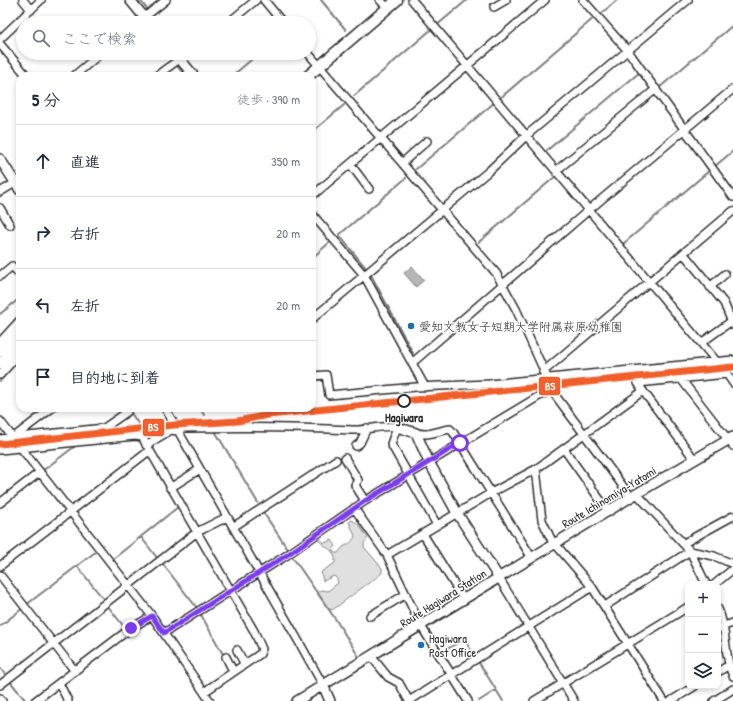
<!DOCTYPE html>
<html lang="ja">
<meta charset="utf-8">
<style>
:root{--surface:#fff;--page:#f6f6f7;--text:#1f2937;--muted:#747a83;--line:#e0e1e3}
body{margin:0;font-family:"Patrick Hand","Klee One",sans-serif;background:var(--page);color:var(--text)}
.controls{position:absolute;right:12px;bottom:12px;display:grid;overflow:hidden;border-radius:8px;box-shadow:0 2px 6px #0003}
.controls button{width:36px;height:36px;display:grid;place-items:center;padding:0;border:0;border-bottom:1px solid var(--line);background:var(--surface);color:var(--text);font:20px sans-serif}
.stop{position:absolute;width:12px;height:12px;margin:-9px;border:3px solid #7c3aed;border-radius:50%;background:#fff}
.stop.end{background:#7c3aed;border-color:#fff;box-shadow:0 1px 4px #0008}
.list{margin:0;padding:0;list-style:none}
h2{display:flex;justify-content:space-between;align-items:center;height:52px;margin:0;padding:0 16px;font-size:17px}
h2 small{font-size:13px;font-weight:400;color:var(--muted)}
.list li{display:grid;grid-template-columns:26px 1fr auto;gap:12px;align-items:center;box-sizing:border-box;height:72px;padding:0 16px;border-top:1px solid var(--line)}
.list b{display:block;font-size:15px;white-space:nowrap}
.list em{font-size:13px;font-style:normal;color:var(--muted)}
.icon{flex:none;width:22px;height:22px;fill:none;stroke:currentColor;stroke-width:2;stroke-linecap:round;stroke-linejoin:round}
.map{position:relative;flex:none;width:733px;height:701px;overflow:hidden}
.search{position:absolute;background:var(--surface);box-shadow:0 2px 6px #0003;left:16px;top:16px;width:300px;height:44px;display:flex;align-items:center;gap:10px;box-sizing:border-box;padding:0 14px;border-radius:22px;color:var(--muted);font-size:15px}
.panel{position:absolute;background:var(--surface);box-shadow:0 2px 6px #0003;left:16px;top:72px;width:300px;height:340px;border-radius:12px}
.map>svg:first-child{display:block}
.green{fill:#e0e0e0;stroke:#868686}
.water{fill:#b6b6b6;stroke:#7e7e7e}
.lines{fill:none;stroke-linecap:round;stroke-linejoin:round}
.stream{stroke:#7e7e7e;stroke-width:2}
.minor-casing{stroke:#2b2b2b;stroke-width:10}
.major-casing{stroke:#2b2b2b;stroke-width:12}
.highway-casing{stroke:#2b2b2b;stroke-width:13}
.minor{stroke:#fff;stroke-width:7}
.major{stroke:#fff;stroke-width:9}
.highway{stroke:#fff;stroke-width:10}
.rail-1-casing{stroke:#fff;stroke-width:10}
.rail-1{stroke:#f05f2c;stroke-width:7}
.route{stroke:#7c3aed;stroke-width:5}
.poi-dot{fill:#1f6fb2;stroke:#fff;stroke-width:1.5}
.stop-dot{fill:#fff;stroke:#2b2b2b;stroke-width:2}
.labels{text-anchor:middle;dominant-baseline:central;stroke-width:3;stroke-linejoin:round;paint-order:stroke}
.poi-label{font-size:12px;fill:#2b2b2b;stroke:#fff;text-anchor:start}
.stop-label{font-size:12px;font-weight:bold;fill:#2b2b2b;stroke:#fff}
.street-label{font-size:12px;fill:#2b2b2b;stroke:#fff}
.line-badge{stroke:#fff;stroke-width:1.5}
.badge-label{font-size:11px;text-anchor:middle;font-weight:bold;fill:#fff}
</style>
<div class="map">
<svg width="733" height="701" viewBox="0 0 733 701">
<rect width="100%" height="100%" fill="#fff"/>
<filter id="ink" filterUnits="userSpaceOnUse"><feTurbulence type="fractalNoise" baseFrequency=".025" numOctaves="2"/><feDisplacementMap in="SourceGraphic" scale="8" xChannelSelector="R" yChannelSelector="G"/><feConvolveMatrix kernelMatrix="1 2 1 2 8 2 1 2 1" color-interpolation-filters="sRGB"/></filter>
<g filter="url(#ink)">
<path class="green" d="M 352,520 L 359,525 L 368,538 L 364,543 L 364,547 L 382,568 L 382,573 C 374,580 367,584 359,590 C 350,596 342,604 332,610 L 327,607 L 318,592 L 321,590 L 328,591 L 338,583 L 337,579 L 334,576 L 323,581 L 321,572 L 335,563 C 337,550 324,547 318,540 L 319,537 L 324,543 L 332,540 L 336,546 L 332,550 L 335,553 L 338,553 L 344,546 C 349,545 353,541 355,536 L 349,522 Z"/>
<path class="water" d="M 412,266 L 424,280 L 416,287 L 404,273 Z"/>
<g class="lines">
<path class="stream" d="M 140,0 L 148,10 L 147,11
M 321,0 L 346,30
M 602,13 L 617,0
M 436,26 L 467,0
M 167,53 L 173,60
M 177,66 L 186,76
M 232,76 L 251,60
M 659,88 L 733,25
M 354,96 L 433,28
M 499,99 L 595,17
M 514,115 L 527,131
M 312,132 L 344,105
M 545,152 L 640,72
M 571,163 L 561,171 L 590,205
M 714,167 L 733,151
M 416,169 L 495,102
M 593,209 L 651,278
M 479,242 L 557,175
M 623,244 L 710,170
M 312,258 L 329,243
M 366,268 L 339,235 L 406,178
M 371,275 L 413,353
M 654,281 L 670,300
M 0,314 L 20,298
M 710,349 L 719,359
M 0,381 L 11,368
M 200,408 L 204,415
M 129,410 L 139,425
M 215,431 L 258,503
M 42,471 L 78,444
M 263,512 L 289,551
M 141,537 L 158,559
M 291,555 L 336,620 L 359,657
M 113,559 L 178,507
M 162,563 L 197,608
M 77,566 L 105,601
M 26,605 L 98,550
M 200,613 L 224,656
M 0,626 L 23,608
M 442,652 L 459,642 L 466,642 L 475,657
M 92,653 L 125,628 L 107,605
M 478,661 L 503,701
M 0,668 L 7,677
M 9,680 L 26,701
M 479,701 L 496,690"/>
<g class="minor-casing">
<path id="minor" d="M 23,0 L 31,10
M 264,0 L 283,23
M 380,0 L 388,8
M 412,0 L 717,362
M 583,0 L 628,51 L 733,197
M 494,7 L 506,0
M 137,23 L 166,0
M 228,23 L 256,0
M 0,39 L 41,0
M 0,44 L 27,76
M 308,53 L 496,273 L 516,309 L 555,395 L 631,497
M 74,76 L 101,53
M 156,76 L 188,53
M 402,163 L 427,141
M 351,165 L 369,189
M 557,170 L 656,89
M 0,192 L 20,180
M 312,196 L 545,0
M 0,208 L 10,225
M 312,214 L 364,275 L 425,387
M 684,254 L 724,303 L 733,325
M 0,276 L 12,266 L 20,275
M 710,287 L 725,274
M 312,319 L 490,170 L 527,135 L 688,0
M 0,342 L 20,320
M 701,343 L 733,320
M 412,363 L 590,209 L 733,89
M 543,372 L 733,211
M 0,375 L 20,353
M 312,376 L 326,375 L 329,395 L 416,387 L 489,384 L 733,360
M 681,379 L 733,446
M 643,391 L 695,460
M 165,408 L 299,642 L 323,685
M 0,421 L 152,616 L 210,701
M 416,433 C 431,436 436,431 450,429 L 453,432 L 532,558
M 14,437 L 52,408
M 0,439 L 104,428 L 127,412 L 124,408
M 146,445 L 171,430 L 178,431 L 183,428 C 239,427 296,427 352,430 C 367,431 382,424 397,427 L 391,444 L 437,525
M 356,446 L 360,443 L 367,428
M 564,449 L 608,511
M 0,450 L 135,436 L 142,437 L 254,631 L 262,649 L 260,654 L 204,692
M 345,458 L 358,480 L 355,485 L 365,501
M 536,469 L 542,520 L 551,539 L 592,587 L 664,701
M 170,488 L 200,469
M 637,494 L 690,551 L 706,584
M 0,503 L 40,472
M 354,508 L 387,555 L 421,626 L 468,701
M 233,527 L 336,460
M 423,534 L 464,600
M 684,543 L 733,516
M 387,555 L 491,493 L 536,469 L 643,391 L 638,383 L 727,374 L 733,383
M 0,566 L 149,451
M 0,575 L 75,671
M 499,578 L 574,701
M 715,584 L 733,569
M 605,606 L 690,551 L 714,556 L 733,564
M 718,609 C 728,630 723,655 733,676
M 370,616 L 406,594
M 718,628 L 733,623
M 164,633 L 287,555 L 365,501 L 541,395 L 552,390
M 237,650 L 244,663
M 371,656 L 388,677 L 399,683 L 409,701
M 226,657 L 233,671
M 718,672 L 729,665
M 59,683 L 68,701
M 0,685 L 197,532 L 227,517
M 0,698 L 2,701
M 35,701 L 131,628 L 152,616
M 409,701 L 592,587
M 534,701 L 688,607
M 671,701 L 695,686
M 714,701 L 733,689"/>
</g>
<g class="major-casing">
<path id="major" d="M 130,0 L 149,23
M 175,53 L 194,76
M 0,159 L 20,190
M 397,427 L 416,433 L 429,462 L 457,513 L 499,578
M 323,685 L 330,701
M 297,701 L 631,497 L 733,437"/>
</g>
<g class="highway-casing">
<path id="highway" d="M 308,76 L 397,0
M 0,351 L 20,328
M 0,364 L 20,342"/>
</g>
<use href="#minor" class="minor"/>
<use href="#major" class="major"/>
<use href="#highway" class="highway"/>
<g class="rail-1-casing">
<path id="rail-1" d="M 0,444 L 174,425 L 238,421 L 268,415 L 733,367"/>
</g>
<use href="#rail-1" class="rail-1"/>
</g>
</g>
<g class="lines" filter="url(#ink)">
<path class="route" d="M 131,628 L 152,616 L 164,633 L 287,555 L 365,501 L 460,443"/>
</g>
<g class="poi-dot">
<circle cx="411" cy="326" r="4"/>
<circle cx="421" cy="645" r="4"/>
</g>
<circle class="stop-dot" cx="404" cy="401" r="6"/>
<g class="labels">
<g class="poi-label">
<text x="419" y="326">愛知文教女子短期大学附属萩原幼稚園</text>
<text x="429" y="638">Hagiwara<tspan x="429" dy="14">Post Office</tspan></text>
</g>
<g class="stop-label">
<text x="404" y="417">Hagiwara</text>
</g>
<g class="street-label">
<text transform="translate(609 497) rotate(-31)">Route Ichinomiya-Yatomi</text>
<text transform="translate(443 598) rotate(-32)">Route Hagiwara Station</text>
</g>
</g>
<g class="line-badge">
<rect x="538" y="376" width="23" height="20" rx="4" fill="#f05f2c"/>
<rect x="142" y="418" width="23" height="19" rx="4" fill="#f05f2c"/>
</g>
<g class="badge-label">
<text x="550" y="390">BS</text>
<text x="153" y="431">BS</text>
</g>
</svg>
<div class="controls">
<button>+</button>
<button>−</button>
<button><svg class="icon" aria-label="layers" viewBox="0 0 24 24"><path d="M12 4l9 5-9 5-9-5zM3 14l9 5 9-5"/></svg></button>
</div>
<div class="stop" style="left:460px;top:443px"></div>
<div class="stop end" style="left:131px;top:628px"></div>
<div class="search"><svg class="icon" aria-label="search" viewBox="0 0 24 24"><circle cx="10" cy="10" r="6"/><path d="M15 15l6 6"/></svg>ここで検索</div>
<section class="panel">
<h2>5 分<small>徒歩 · 390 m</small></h2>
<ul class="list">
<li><svg class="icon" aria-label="ahead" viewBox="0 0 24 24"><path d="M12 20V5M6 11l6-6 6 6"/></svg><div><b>直進</b></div><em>350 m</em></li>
<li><svg class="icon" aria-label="right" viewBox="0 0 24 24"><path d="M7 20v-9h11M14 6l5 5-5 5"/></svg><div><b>右折</b></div><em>20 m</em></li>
<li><svg class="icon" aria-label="left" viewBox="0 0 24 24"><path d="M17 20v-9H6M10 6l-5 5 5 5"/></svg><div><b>左折</b></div><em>20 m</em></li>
<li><svg class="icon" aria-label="arrive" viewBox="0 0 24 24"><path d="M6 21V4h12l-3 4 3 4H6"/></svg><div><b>目的地に到着</b></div></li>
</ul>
</section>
</div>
